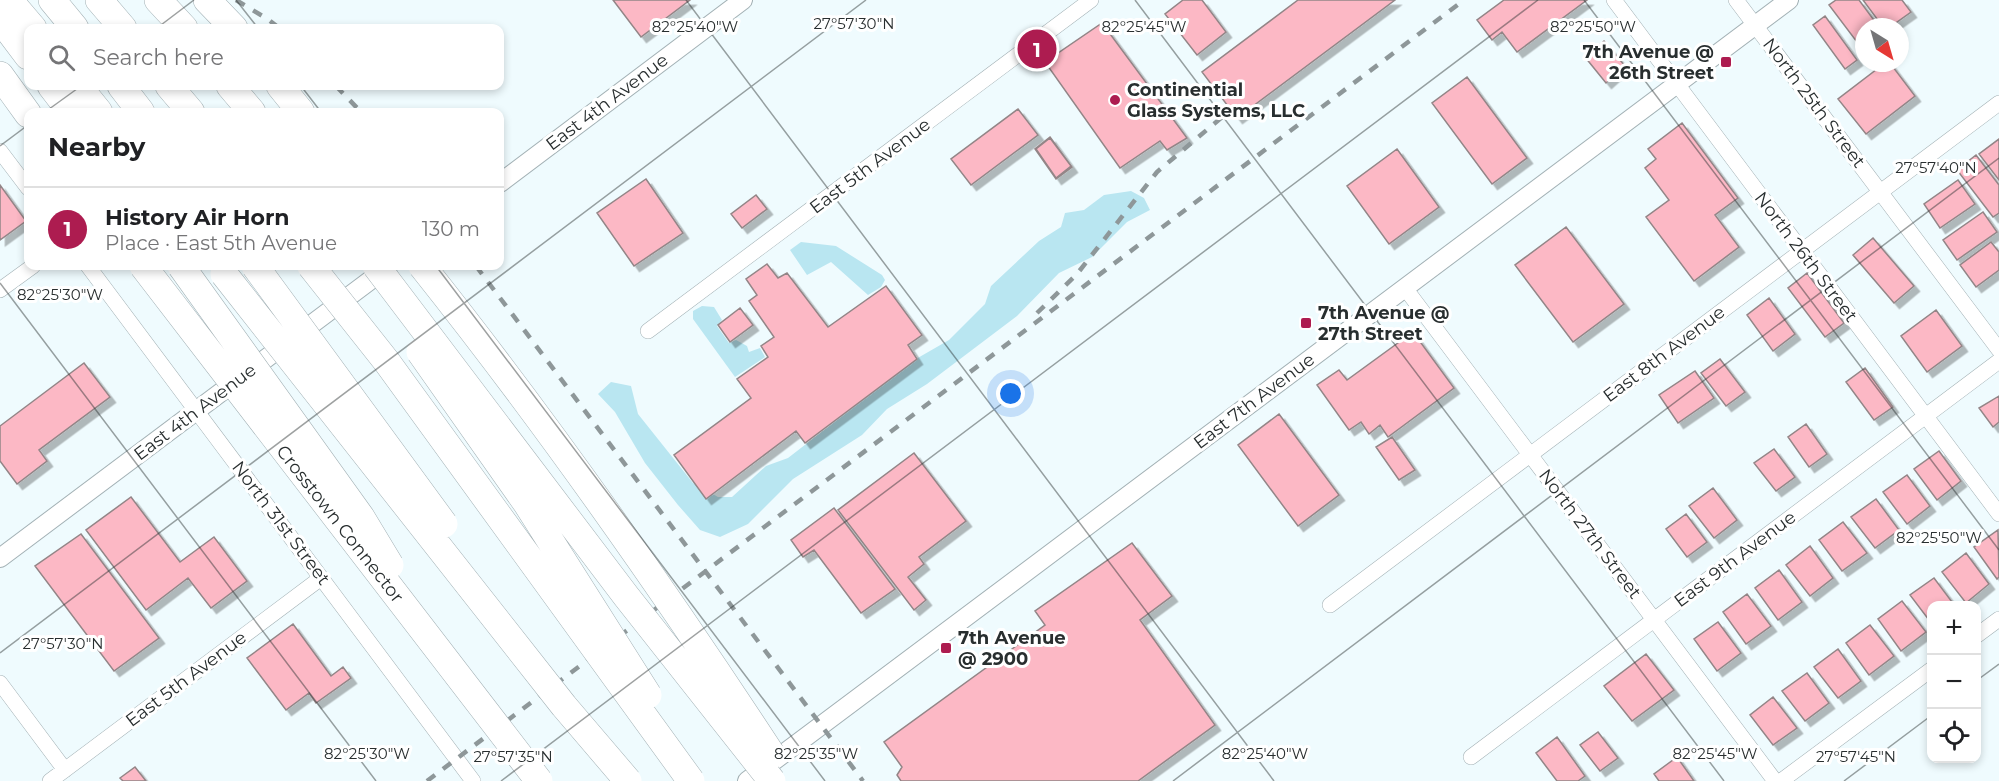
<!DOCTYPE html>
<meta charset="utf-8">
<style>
:root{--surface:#fff;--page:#f2f2f2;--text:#202124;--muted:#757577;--line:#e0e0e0;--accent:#ad1c50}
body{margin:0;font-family:Montserrat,sans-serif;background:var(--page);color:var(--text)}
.controls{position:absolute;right:18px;bottom:18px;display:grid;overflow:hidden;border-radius:12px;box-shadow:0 3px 9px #0003}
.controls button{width:54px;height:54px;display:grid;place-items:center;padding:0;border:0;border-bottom:2px solid var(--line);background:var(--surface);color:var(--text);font:30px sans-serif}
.compass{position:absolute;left:1855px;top:18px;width:54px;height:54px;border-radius:50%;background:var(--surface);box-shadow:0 3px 9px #0003;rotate:143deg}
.you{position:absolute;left:1011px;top:394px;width:21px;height:21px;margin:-15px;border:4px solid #fff;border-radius:50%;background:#1a73e8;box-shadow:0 0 0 9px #1a73e833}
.badge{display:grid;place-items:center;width:39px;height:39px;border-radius:50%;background:var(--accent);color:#fff;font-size:20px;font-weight:700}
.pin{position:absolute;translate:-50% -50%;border:3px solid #fff;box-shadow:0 2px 6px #0006}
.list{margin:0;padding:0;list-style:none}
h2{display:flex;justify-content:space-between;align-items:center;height:78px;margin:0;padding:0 24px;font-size:26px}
h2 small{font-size:20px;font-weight:400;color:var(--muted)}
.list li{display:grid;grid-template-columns:39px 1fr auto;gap:18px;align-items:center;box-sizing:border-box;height:84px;padding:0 24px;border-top:2px solid var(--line)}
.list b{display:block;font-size:22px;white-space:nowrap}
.list p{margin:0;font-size:20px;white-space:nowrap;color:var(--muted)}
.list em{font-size:20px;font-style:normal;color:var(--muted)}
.icon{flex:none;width:33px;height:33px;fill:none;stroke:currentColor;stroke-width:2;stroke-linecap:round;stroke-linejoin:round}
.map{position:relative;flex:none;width:1999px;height:781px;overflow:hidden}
.search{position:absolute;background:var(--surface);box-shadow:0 3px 9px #0003;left:24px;top:24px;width:480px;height:66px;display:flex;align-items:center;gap:15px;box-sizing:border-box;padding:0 21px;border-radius:12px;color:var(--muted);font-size:22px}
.panel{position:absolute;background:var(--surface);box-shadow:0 3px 9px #0003;left:24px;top:108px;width:480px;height:162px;border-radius:12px}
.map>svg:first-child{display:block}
.green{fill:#b9e6f1}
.building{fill:#fcb8c5;stroke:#938587;stroke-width:1.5;filter:url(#shadow)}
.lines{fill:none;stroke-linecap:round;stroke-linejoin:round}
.minor-casing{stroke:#a3b1b5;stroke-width:16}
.tertiary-casing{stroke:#a3b1b5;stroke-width:20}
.motorway-casing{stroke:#a3b1b5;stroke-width:28}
.minor{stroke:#fff;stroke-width:15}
.tertiary{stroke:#fff;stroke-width:18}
.motorway{stroke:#fff;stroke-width:27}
.rail{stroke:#8e9799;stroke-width:4.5;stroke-dasharray:10 10;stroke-linecap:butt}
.motorway-bridge-casing{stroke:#a3b1b5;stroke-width:28;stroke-linecap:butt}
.motorway-bridge{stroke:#fff;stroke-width:27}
.ticks{fill:none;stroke:#282e2f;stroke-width:1.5;stroke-opacity:0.45}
.poi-dot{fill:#ad1c50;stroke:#fff;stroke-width:2}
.labels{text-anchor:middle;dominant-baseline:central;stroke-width:6;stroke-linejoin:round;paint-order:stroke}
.poi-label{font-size:18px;font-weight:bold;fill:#282e2f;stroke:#fff;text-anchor:start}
.street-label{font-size:18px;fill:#282e2f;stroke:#fff}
.ticks-label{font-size:15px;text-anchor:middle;fill:#282e2f;stroke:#fff;stroke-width:6;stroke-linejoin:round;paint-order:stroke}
</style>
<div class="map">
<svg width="1999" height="781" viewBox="0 0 1999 781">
<defs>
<filter id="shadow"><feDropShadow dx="5.5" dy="5.5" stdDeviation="0" flood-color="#0004"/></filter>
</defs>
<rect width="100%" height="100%" fill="#effbfe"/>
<path class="green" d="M 1131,191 L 1144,198 L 1150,210 L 1127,222 L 1092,257 L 1059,273 L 1017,316 L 927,384 L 887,409 L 862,435 L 793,479 L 748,524 L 720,537 L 700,530 L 678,505 L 645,463 L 615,412 L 598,394 L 611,382 L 631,386 L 638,414 L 693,483 L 718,497 L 732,497 L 766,466 L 788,458 L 916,359 L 949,340 L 985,304 L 991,286 L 1039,241 L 1061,227 L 1065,213 L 1084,210 L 1104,195 Z
M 801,242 L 836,246 L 882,275 L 885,280 L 881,287 L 868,295 L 831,262 L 807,275 L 790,250 Z
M 702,306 L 714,307 L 722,320 L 717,326 L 729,343 L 736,340 L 747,346 L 749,352 L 760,348 L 765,357 L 735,377 L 693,319 L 693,311 Z"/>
<path class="building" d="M 613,0 L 690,0 L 641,37 Z
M 1183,0 L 1202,0 L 1226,32 L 1197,55 L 1165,14 Z
M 1298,0 L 1395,0 L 1237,118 L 1202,72 Z
M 1504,0 L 1587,0 L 1517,52 L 1502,32 L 1492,40 L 1477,20 Z
M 1836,0 L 1859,0 L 1879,27 L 1864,27 L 1864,43 L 1860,46 L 1829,5 Z
M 1863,0 L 1902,0 L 1911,12 L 1890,27 L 1883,27 Z
M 1825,16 L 1857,60 L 1845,69 L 1813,25 Z
M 1102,23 L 1187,138 L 1167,150 L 1160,141 L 1120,168 L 1045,62 Z
M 1604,41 L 1625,66 L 1606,83 L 1585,57 Z
M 1885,63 L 1890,63 L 1915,96 L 1866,134 L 1838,99 Z
M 1467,77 L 1527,158 L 1492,184 L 1432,103 Z
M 1018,109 L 1038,135 L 971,185 L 951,159 Z
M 1682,123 L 1738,198 L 1715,215 L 1739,247 L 1694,281 L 1646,217 L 1669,200 L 1645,168 L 1656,159 L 1648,149 Z
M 1050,137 L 1072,167 L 1056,179 L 1035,149 Z
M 1050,138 L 1071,166 L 1056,178 L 1036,149 Z
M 1999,139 L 1999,180 L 1979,154 Z
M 1397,149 L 1439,207 L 1389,244 L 1347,186 Z
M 1976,155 L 1999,185 L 1999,213 L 1993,217 L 1957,170 Z
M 646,179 L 683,233 L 634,266 L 597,213 Z
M 1958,180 L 1975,204 L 1940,228 L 1924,204 Z
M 0,185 L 26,221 L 0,240 Z
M 756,195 L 767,209 L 742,228 L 731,214 Z
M 1983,212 L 1997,232 L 1957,260 L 1943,240 Z
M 1566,227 L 1624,304 L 1573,342 L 1515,265 Z
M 1873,238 L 1914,286 L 1894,303 L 1853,255 Z
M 1991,242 L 1999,252 L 1999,270 L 1976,287 L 1960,265 Z
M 767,264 L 778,278 L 787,273 L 828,327 L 886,286 L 922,335 L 908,345 L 917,359 L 805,443 L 796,431 L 706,499 L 674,455 L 751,398 L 737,379 L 768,357 L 761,346 L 774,337 L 749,301 L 757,295 L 746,279 Z
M 1807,273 L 1844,323 L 1825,337 L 1788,288 Z
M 1769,298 L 1795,334 L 1773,351 L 1747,315 Z
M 740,308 L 753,325 L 730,342 L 718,325 Z
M 1936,310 L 1962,346 L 1927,372 L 1901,336 Z
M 1413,332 L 1454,388 L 1388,437 L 1380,425 L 1369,434 L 1361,422 L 1349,430 L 1317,385 L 1339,370 L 1347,380 Z
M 1720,359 L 1745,392 L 1726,406 L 1701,373 Z
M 84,363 L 110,397 L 39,450 L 47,461 L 17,484 L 0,461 L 0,426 Z
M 1865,368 L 1893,407 L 1874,420 L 1846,382 Z
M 1695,371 L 1714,398 L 1678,423 L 1659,395 Z
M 1999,396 L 1999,422 L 1993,427 L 1979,408 Z
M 1279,414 L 1339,495 L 1298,526 L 1238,445 Z
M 1806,424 L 1827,454 L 1809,467 L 1788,437 Z
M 1392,437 L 1415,470 L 1399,480 L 1376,447 Z
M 1774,449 L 1795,477 L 1776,491 L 1754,463 Z
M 1939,451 L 1961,481 L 1937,500 L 1914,469 Z
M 914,453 L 966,521 L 919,557 L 924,564 L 908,577 L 926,600 L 914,610 L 838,510 Z
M 1907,475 L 1930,506 L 1907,524 L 1883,492 Z
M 1713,488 L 1737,520 L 1714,538 L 1689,506 Z
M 131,497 L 180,562 L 214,537 L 247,581 L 211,608 L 188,578 L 146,610 L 86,530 Z
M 1876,499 L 1899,530 L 1875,548 L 1851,517 Z
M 834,508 L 895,589 L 861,613 L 814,550 L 803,557 L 791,540 Z
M 1686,514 L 1707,542 L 1687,557 L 1666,529 Z
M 1843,522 L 1867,553 L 1842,571 L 1819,540 Z
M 1998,530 L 1999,577 L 1997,579 L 1974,547 Z
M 81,534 L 159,638 L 114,671 L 35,566 Z
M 1132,543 L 1172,596 L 1140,620 L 1215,725 L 1138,781 L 901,781 L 897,775 L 902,767 L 884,742 L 1045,625 L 1035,611 Z
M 1810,546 L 1833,578 L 1810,596 L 1786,565 Z
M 1966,553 L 1989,584 L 1966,603 L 1942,572 Z
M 1779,570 L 1802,602 L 1778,620 L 1755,588 Z
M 1934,578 L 1955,606 L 1932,606 L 1932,624 L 1910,595 Z
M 1747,594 L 1771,626 L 1746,644 L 1723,612 Z
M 1902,601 L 1926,632 L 1901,651 L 1878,619 Z
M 1718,622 L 1741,653 L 1717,671 L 1694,639 Z
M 293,624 L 331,676 L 343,667 L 351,678 L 316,703 L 309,693 L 286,710 L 247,658 Z
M 1870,625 L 1894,656 L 1869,675 L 1846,643 Z
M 1838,649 L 1861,681 L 1838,698 L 1814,667 Z
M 1646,654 L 1674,690 L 1632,721 L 1604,686 Z
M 1807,673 L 1829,703 L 1805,721 L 1782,691 Z
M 1773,697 L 1797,728 L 1773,745 L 1750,715 Z
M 1598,732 L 1618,758 L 1600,771 L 1580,745 Z
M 1557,737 L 1585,776 L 1578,781 L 1557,781 L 1536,753 Z
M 1677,757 L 1694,781 L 1659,781 L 1654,774 Z
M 135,767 L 146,781 L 123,781 L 120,778 Z"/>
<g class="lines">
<g class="minor-casing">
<path id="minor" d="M 1614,0 L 1999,514
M 1736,0 L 1999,350
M 0,151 L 28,188
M 88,266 L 473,781
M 1405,288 L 1775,781
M 0,290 L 33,266
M 648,331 L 1091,0
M 1330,605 L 1999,103
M 1976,636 L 1999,619
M 0,683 L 65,770
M 1471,757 L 1999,361
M 50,781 L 321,578
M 1781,781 L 1932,669"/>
</g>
<g class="tertiary-casing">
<path id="tertiary" d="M 500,183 L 743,0
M 0,558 L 388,267
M 747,781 L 1789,0"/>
</g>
<g class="motorway-casing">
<path id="motorway" d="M 9,0 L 33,28
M 52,0 L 75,28
M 99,0 L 123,28
M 158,0 L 184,28
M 207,0 L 234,28
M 0,19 L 28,56
M 0,75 L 28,114
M 51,86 L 71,112
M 78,86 L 99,112
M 121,86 L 141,112
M 169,86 L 191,112
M 230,86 L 252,112
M 280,86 L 301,112"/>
</g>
<use href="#minor" class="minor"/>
<use href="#tertiary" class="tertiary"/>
<use href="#motorway" class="motorway"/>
<path class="rail" d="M 236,0 L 269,20 L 279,28
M 336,86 L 361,112
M 476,266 L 863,781
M 1037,313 L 1077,274 L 1157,172 L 1228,112
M 427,781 L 1464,0"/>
<g class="motorway-bridge-casing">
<path id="motorway-bridge" d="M 143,266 L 539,781
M 181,266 L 361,517 L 390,565
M 255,266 L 444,524
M 311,266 L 387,362 L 691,781
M 376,266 L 626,596 L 772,781
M 422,266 C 547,423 662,587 772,755
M 224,274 L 564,706 L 628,781
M 420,352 L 527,504 L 648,695"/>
</g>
<use href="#motorway-bridge" class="motorway-bridge"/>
</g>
<path class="ticks" d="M 236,0 L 258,28M 686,0 L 1274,781M 1135,0 L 1724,781M 1584,0 L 1999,550M 157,28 L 194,0M 301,86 L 321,112M 45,112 L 81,86M 0,146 L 28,125M 436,266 L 825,781M 0,283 L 376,781M 0,653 L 866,0M 1976,681 L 1999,664M 501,781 L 1538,0M 1173,781 L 1999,158M 1844,781 L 1932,715"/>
<g class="poi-dot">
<rect x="1720" y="56" width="12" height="12" rx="3"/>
<circle cx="1115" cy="100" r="6"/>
<rect x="1300" y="317" width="12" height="12" rx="3"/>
<rect x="940" y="642" width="12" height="12" rx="3"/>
</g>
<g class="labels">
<g class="poi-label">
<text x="1714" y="52" text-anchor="end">7th Avenue @<tspan x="1714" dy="21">26th Street</tspan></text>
<text x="1127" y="90">Continential<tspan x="1127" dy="21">Glass Systems, LLC</tspan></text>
<text x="1318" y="313">7th Avenue @<tspan x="1318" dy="21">27th Street</tspan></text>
<text x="958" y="638">7th Avenue<tspan x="958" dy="21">@ 2900</tspan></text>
</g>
<g class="street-label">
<text transform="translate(607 102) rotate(-37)">East 4th Avenue</text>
<text transform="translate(1814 103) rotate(53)">North 25th Street</text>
<text transform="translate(870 166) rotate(-37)">East 5th Avenue</text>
<text transform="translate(1806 257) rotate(53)">North 26th Street</text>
<text transform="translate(1664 354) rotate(-37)">East 8th Avenue</text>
<text transform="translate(1254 401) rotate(-37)">East 7th Avenue</text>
<text transform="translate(195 412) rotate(-37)">East 4th Avenue</text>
<text transform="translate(281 523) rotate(53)">North 31st Street</text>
<text transform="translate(340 524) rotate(52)">Crosstown Connector</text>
<text transform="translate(1590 534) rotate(53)">North 27th Street</text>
<text transform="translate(1735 559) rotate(-37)">East 9th Avenue</text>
<text transform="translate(186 679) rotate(-37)">East 5th Avenue</text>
</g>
</g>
<g class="ticks-label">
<text x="854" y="29">27°57'30"N</text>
<text x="695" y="32">82°25'40"W</text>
<text x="1144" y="32">82°25'45"W</text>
<text x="1593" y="32">82°25'50"W</text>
<text x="1936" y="173">27°57'40"N</text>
<text x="60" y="300">82°25'30"W</text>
<text x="1939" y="543">82°25'50"W</text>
<text x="63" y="649">27°57'30"N</text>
<text x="367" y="759">82°25'30"W</text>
<text x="816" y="759">82°25'35"W</text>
<text x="1265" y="759">82°25'40"W</text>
<text x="1715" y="759">82°25'45"W</text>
<text x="513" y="762">27°57'35"N</text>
<text x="1856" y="762">27°57'45"N</text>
</g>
</svg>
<div class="controls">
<button>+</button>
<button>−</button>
<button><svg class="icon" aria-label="locate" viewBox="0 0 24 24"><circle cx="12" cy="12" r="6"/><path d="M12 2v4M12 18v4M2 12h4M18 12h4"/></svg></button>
</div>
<svg class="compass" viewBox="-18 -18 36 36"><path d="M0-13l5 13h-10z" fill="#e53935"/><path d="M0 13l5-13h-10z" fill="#757577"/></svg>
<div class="you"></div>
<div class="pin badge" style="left:1037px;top:49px">1</div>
<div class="search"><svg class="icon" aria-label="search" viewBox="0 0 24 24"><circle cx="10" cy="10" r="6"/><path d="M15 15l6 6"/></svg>Search here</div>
<section class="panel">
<h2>Nearby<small></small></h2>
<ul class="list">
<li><span class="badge">1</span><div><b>History Air Horn</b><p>Place · East 5th Avenue</p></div><em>130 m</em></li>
</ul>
</section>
</div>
